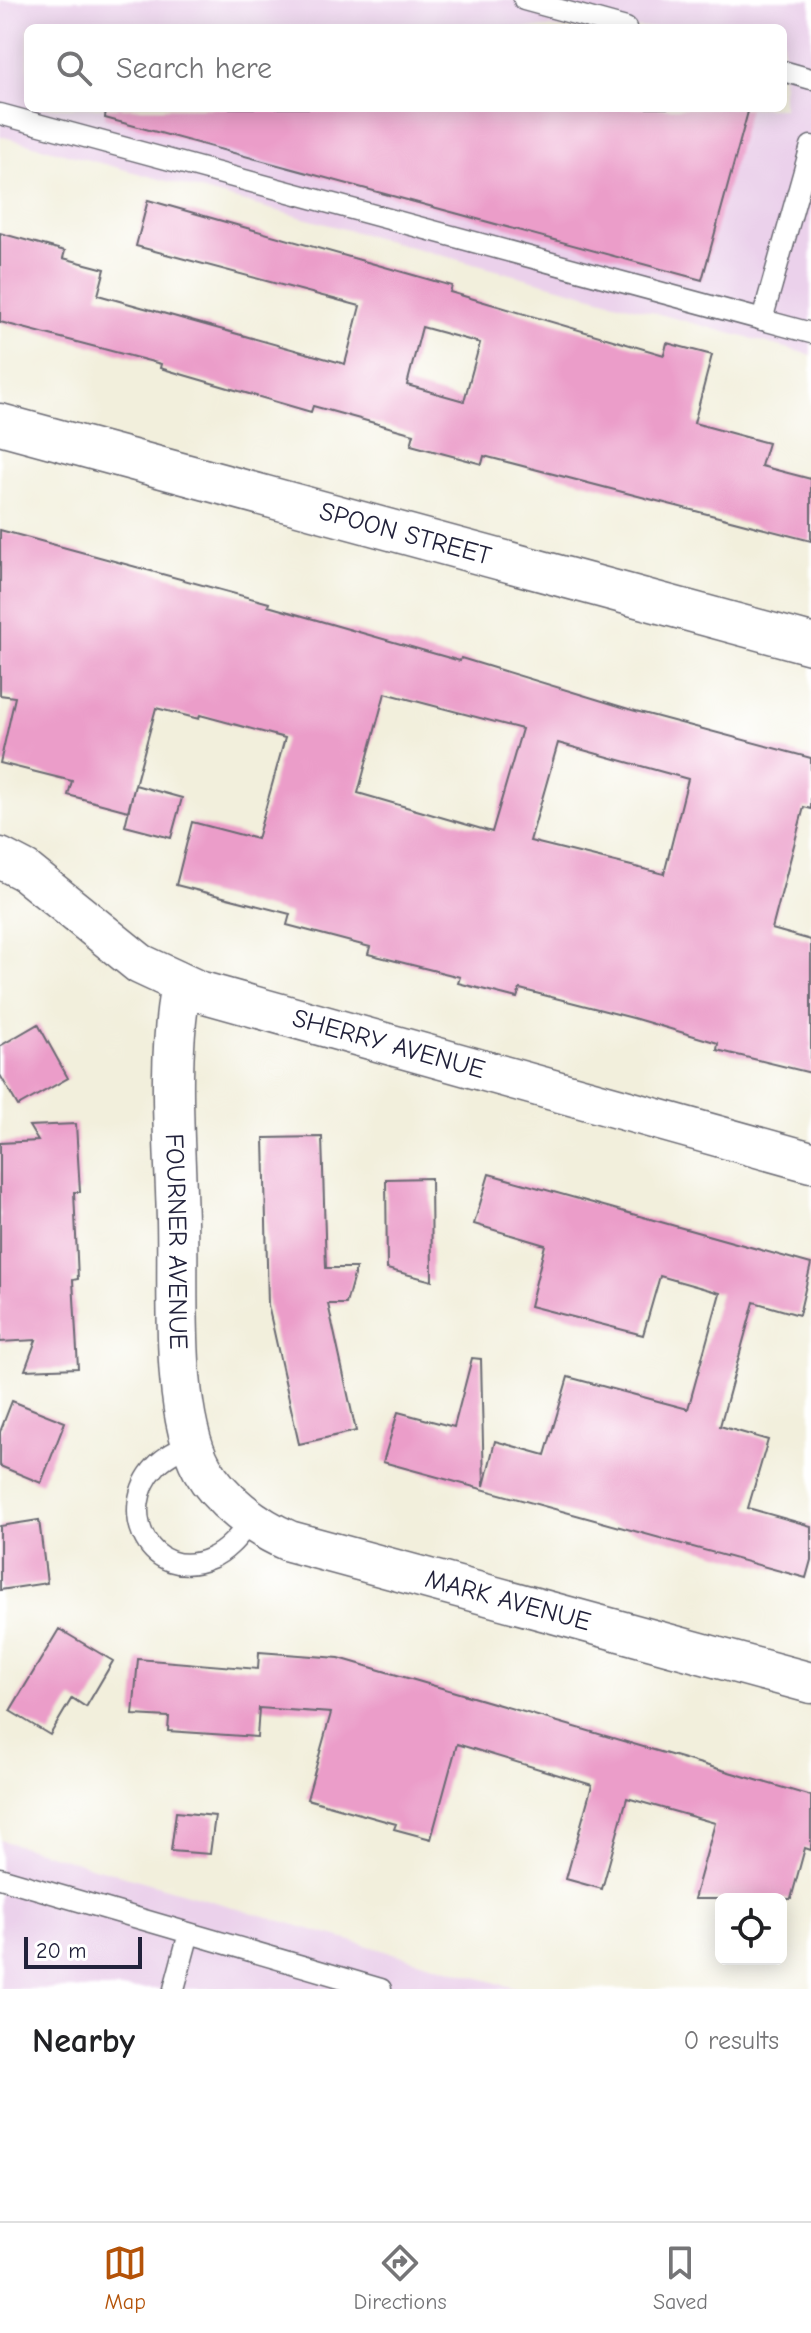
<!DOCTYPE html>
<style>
:root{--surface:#fff;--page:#f2f2f2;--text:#202124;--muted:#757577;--line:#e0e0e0;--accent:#b45309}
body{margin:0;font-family:"Comic Neue",sans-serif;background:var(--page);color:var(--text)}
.controls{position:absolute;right:24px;bottom:24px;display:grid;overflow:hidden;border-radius:12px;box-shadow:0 4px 20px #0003}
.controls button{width:72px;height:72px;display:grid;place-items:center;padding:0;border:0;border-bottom:2px solid var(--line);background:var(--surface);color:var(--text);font:40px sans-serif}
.scale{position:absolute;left:24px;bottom:20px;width:118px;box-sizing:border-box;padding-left:8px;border:4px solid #22223b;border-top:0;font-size:22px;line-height:28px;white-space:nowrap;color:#22223b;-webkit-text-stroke:6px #fff;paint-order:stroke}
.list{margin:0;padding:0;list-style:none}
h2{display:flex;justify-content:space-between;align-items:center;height:104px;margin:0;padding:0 32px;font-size:34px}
h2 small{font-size:26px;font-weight:400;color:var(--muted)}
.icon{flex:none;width:44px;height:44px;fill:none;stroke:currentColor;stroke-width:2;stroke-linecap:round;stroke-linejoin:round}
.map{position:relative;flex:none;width:811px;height:1989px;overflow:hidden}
.search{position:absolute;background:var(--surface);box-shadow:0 4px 20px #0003;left:24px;right:24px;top:24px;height:88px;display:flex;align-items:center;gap:20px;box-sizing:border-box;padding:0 28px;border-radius:12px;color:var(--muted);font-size:30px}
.sheet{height:232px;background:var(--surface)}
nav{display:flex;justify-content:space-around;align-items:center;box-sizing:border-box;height:112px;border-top:2px solid var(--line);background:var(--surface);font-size:22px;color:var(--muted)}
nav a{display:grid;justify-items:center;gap:4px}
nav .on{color:var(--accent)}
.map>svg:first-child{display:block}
.built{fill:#ebd1eb;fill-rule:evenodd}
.building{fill:#eb9dc9;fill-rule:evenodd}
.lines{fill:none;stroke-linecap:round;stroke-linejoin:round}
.service-casing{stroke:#6b6a73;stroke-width:23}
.minor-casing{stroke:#6b6a73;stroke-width:43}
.service{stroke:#fff;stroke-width:20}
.minor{stroke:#fff;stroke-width:40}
.labels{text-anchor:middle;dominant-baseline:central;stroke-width:8;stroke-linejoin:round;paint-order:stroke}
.street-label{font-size:26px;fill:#22223b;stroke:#fff}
</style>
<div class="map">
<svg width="811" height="1989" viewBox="0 0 811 1989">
<rect width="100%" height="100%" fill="#fff"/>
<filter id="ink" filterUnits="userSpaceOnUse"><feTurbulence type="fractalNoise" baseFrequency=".0125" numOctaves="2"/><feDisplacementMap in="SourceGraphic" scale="16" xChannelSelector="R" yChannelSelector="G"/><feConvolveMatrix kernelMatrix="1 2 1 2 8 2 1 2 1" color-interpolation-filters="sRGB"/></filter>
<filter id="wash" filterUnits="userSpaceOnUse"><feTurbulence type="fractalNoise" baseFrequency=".006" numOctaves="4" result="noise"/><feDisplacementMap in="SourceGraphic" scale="32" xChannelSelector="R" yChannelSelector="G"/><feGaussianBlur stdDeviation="1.8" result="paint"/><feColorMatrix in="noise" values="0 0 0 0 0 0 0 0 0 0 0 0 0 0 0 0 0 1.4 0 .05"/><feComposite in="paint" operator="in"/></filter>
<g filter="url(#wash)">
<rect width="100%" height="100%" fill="#f2efdc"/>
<path class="built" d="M 0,0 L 811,0 L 811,355 L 0,136 ZM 28,28 L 783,28 L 783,108 L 28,108 Z
M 0,1840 L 518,1989 L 0,1989 Z"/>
<g id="blocks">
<path class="building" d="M 106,108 L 749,108 L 702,280 L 105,118 Z
M 148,200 L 452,286 L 450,292 L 664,355 L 667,343 L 712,355 L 694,423 L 768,443 L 761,466 L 811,479 L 811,541 L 484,456 L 482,464 L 411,445 L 414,434 L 313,406 L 311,412 L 160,368 L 161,364 L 0,322 L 0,233 L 65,251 L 63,258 L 105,269 L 98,295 L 345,364 L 360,306 L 136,246 ZM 422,327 L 480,343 L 464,401 L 407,385 Z
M 0,530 L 269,603 L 268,606 L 460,661 L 461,658 L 632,710 L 811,758 L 811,809 L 804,807 L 772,929 L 811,940 L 811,1073 L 717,1050 L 718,1043 L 633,1018 L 520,989 L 517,998 L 458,983 L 460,977 L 368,954 L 370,947 L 287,925 L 290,914 L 176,885 L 192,822 L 257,839 L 285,738 L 200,715 L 199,719 L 156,708 L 128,811 L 68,795 L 72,781 L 0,763 L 15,697 L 0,695 ZM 385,693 L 522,729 L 492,832 L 358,793 ZM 558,743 L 688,779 L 664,874 L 530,841 Z
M 135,785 L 182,798 L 171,838 L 125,826 Z
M 38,1024 L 68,1078 L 18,1106 L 0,1075 L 0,1046 Z
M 76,1124 L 80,1192 L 74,1192 L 78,1279 L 73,1280 L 78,1368 L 25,1370 L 36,1340 L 0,1342 L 0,1143 L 38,1141 L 29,1126 Z
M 322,1137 L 326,1268 L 356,1268 L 346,1304 L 328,1304 L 356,1431 L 299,1444 L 268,1305 L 264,1138 Z
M 489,1174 L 811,1264 L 799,1315 L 754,1302 L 720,1426 L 768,1440 L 748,1508 L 811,1526 L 811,1560 L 806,1578 L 383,1462 L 398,1412 L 454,1427 L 472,1358 L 481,1359 L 484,1486 L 495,1441 L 545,1455 L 568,1377 L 688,1409 L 720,1293 L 660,1276 L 643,1335 L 530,1306 L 545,1245 L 474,1224 Z
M 431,1178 L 432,1281 L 387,1269 L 386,1179 Z
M 12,1401 L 65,1422 L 41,1483 L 0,1466 L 0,1432 Z
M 39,1520 L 47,1583 L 0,1590 L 0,1526 Z
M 59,1629 L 113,1661 L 86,1707 L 72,1698 L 50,1735 L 10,1711 Z
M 259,1652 L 339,1658 L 811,1796 L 811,1850 L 805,1848 L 791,1899 L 694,1899 L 715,1823 L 627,1798 L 602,1889 L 566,1879 L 592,1785 L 457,1744 L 431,1839 L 394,1829 L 396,1824 L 307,1799 L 331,1713 L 259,1708 L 257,1737 L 168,1731 L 169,1717 L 133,1715 L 138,1659 L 258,1669 Z
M 176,1812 L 215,1816 L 210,1854 L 171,1851 Z"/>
</g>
</g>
<g filter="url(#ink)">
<use href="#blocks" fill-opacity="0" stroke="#6b6a73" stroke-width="2"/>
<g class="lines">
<g class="service-casing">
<path id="service" d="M 524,0 L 626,28
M 783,71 L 811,79
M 0,114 L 811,333
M 762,320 L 811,146
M 192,1443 C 180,1449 165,1456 156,1466 C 114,1511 151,1585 211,1558 C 228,1551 240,1534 252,1520
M 0,1878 L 189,1933 L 174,1989
M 189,1933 L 381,1989"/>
</g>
<g class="minor-casing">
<g id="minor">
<path id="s1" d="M 0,424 L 811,644"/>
<path id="s2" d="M 0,858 L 25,871 L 140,964 L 198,991 L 811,1162"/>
<path id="s3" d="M 181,984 C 167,1062 175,1142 177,1221 C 179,1288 170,1410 202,1468 C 220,1500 256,1527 289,1541 L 811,1683"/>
</g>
</g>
<use href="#service" class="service"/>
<use href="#minor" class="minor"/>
</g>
</g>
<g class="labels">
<g class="street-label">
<text stroke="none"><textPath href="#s1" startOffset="420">SPOON STREET</textPath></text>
<text stroke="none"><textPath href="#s2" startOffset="438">SHERRY AVENUE</textPath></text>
<text stroke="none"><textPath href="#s3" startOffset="258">FOURNER AVENUE</textPath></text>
<text stroke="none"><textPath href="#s3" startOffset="830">MARK AVENUE</textPath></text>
</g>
</g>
</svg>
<div class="controls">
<button><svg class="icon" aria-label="locate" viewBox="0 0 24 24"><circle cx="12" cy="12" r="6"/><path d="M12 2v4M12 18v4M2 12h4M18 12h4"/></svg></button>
</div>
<div class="scale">20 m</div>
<div class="search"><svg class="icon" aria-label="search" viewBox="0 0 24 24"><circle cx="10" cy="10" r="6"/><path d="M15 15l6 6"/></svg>Search here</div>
</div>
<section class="sheet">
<h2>Nearby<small>0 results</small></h2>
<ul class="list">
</ul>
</section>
<nav>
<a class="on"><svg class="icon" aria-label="map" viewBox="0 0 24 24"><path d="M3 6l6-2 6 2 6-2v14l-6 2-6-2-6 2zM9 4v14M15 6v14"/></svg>Map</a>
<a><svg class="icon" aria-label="directions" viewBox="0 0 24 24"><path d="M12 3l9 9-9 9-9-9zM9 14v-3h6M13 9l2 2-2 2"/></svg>Directions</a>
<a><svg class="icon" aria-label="saved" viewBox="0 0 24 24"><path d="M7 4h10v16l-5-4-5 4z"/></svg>Saved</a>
</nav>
